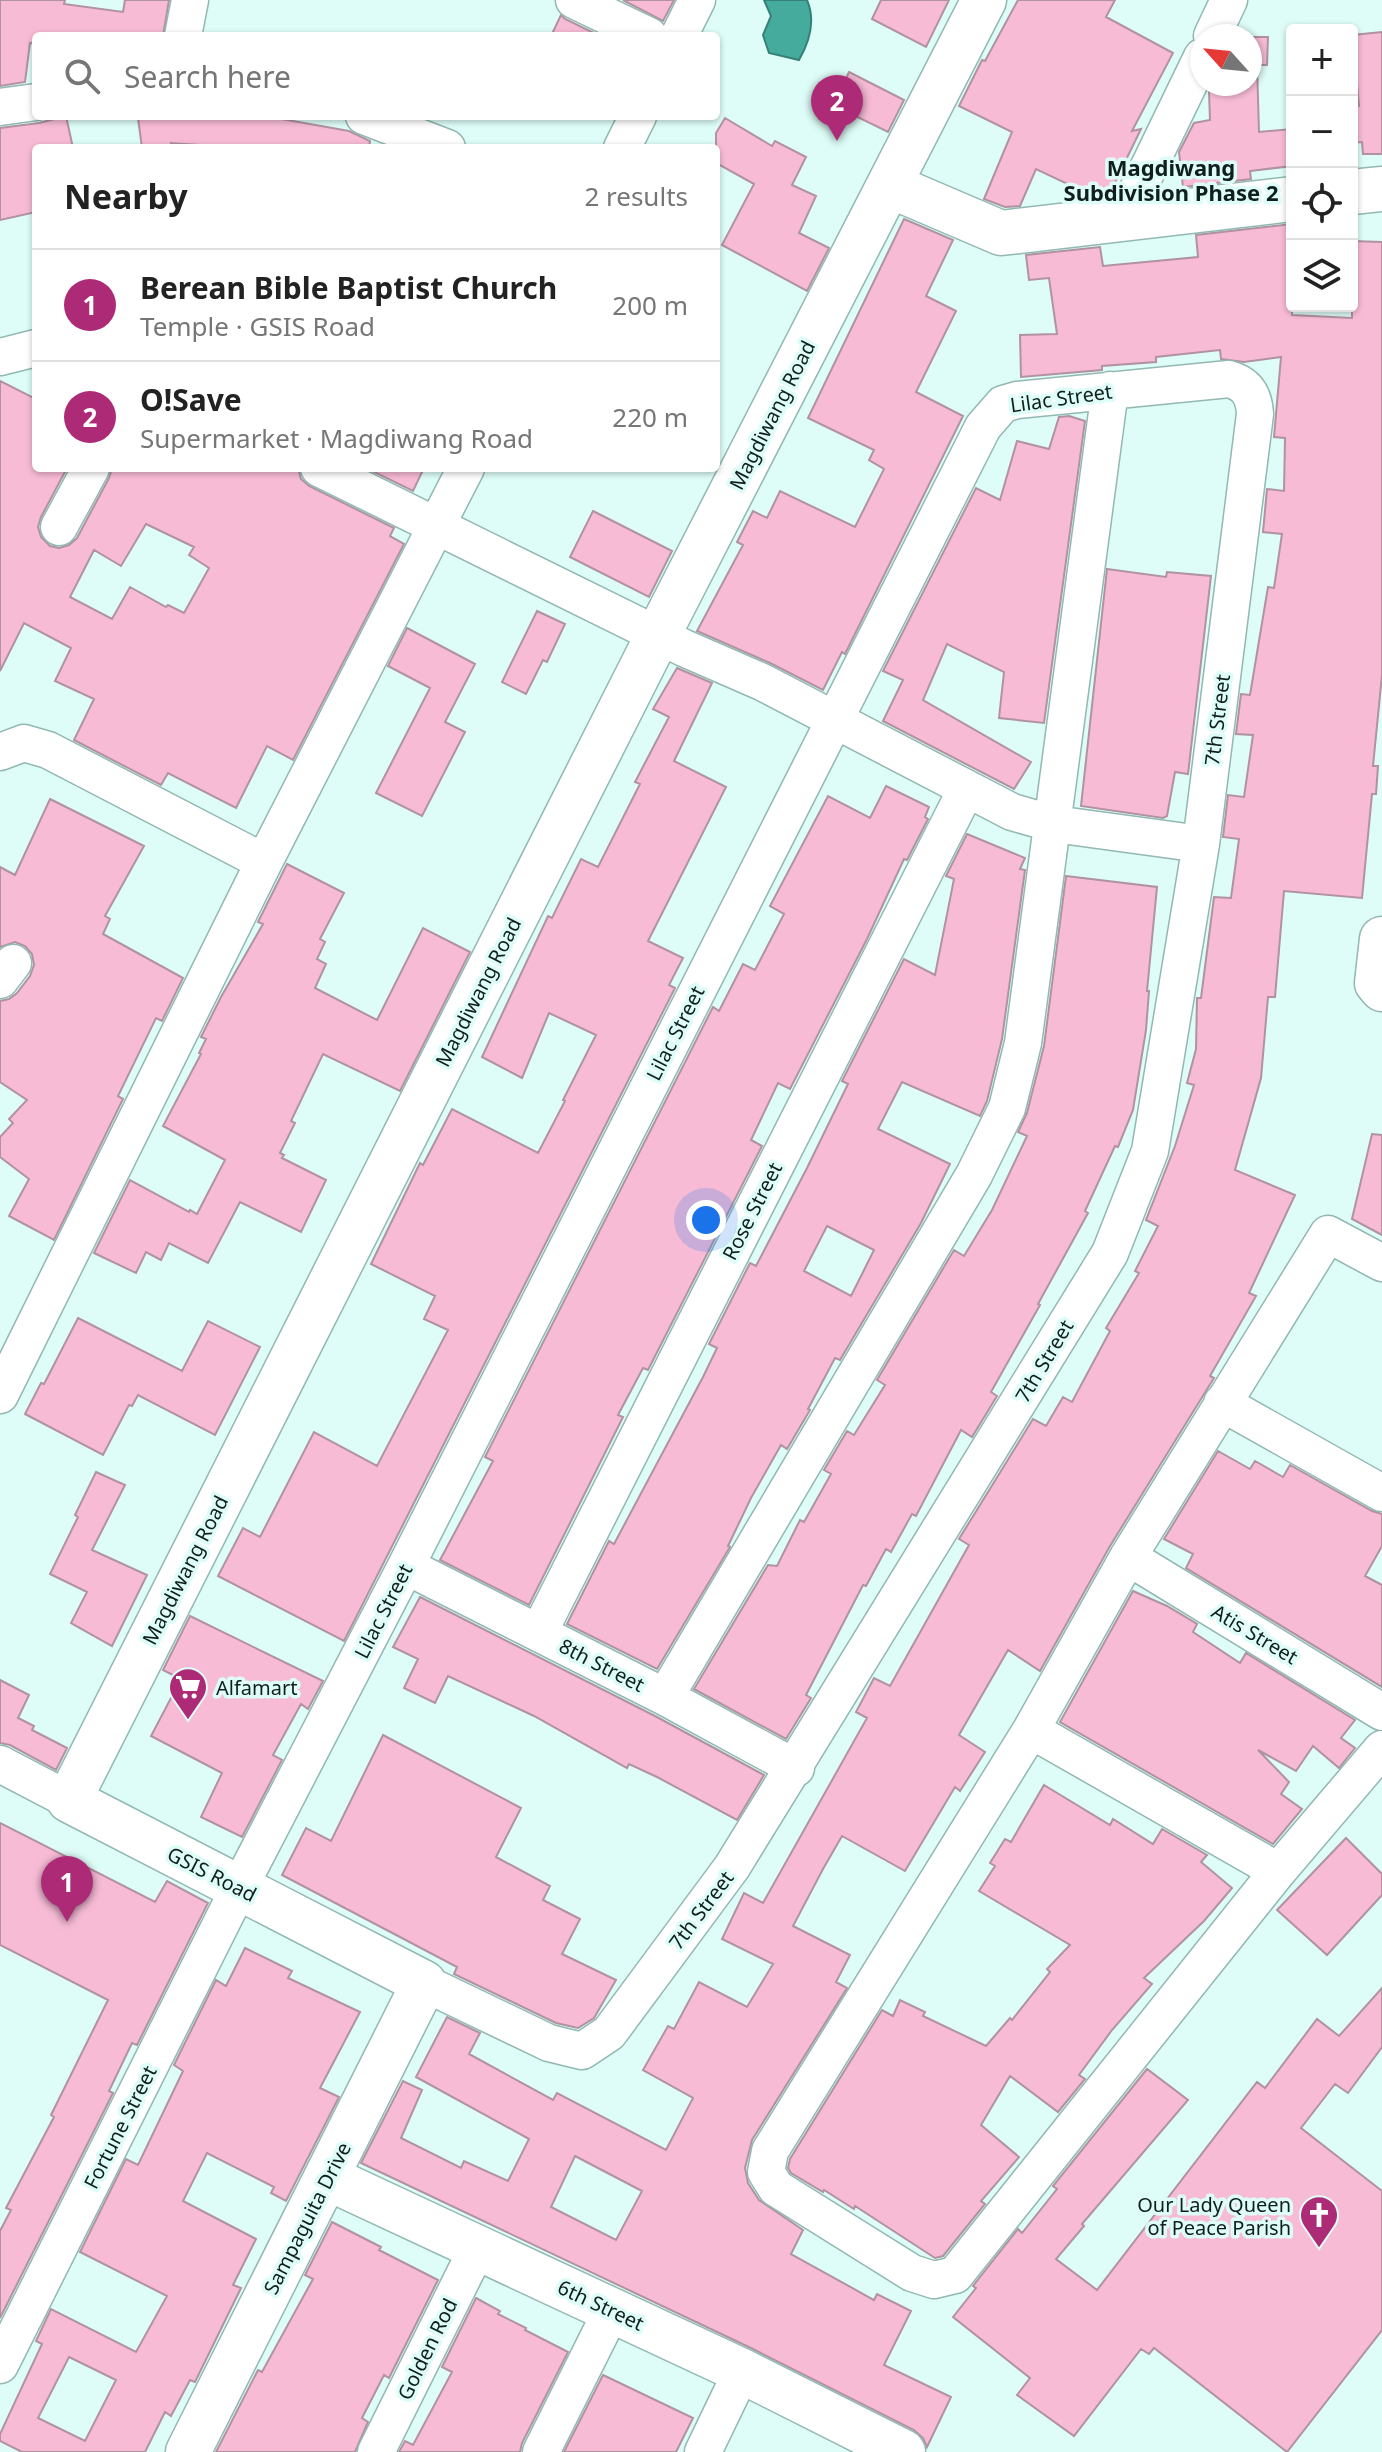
<!DOCTYPE html>
<meta charset="utf-8">
<style>
:root{--surface:#fff;--page:#f2f2f2;--text:#222;--muted:#767676;--line:#e0e0e0;--accent:#ad2b76}
body{margin:0;font-family:"Noto Sans",sans-serif;background:var(--page);color:var(--text)}
.controls{position:absolute;right:24px;top:24px;display:grid;overflow:hidden;border-radius:8px;box-shadow:0 2px 6px #0004}
.controls button{width:72px;height:72px;display:grid;place-items:center;padding:0;border:0;border-bottom:2px solid var(--line);background:var(--surface);color:var(--text);font:40px sans-serif}
.compass{position:absolute;left:1190px;top:24px;width:72px;height:72px;border-radius:50%;background:var(--surface);box-shadow:0 2px 6px #0004;rotate:297deg}
.you{position:absolute;left:706px;top:1220px;width:28px;height:28px;margin:-20px;border:6px solid #fff;border-radius:50%;background:#1a73e8;box-shadow:0 0 0 12px #1a73e833}
.badge{display:grid;place-items:center;width:52px;height:52px;border-radius:50%;background:var(--accent);color:#fff;font-size:26px;font-weight:700}
.pin{position:absolute;translate:-50% -66px;filter:drop-shadow(0 2px 4px #0008)}
.pin::after{content:'';position:absolute;top:42px;width:28px;height:24px;background:inherit;clip-path:polygon(0 0,100% 0,50% 100%)}
.list{margin:0;padding:0;list-style:none}
h2{display:flex;justify-content:space-between;align-items:center;height:104px;margin:0;padding:0 32px;font-size:34px}
h2 small{font-size:26px;font-weight:400;color:var(--muted)}
.list li{display:grid;grid-template-columns:52px 1fr auto;gap:24px;align-items:center;box-sizing:border-box;height:112px;padding:0 32px;border-top:2px solid var(--line)}
.list b{display:block;font-size:30px;white-space:nowrap}
.list p{margin:0;font-size:26px;white-space:nowrap;color:var(--muted)}
.list em{font-size:26px;font-style:normal;color:var(--muted)}
.icon{flex:none;width:44px;height:44px;fill:none;stroke:currentColor;stroke-width:2;stroke-linecap:round;stroke-linejoin:round}
.map{position:relative;flex:none;width:1382px;height:2452px;overflow:hidden}
.search{position:absolute;background:var(--surface);box-shadow:0 2px 6px #0004;left:32px;top:32px;width:688px;height:88px;display:flex;align-items:center;gap:20px;box-sizing:border-box;padding:0 28px;border-radius:8px;color:var(--muted);font-size:30px}
.panel{position:absolute;background:var(--surface);box-shadow:0 2px 6px #0004;left:32px;top:144px;width:688px;height:328px;border-radius:8px}
.map>svg:first-child{display:block}
.water{fill:#45ab9d;stroke:#358177;stroke-width:2}
.building{fill:#f7bbd6;stroke:#b192a0;stroke-width:2;fill-rule:evenodd}
.lines{fill:none;stroke-linecap:round;stroke-linejoin:round}
.minor-casing{stroke:#92b8b1;stroke-width:39}
.tertiary-casing{stroke:#92b8b1;stroke-width:47}
.secondary-casing{stroke:#92b8b1;stroke-width:47}
.minor{stroke:#fff;stroke-width:36}
.tertiary{stroke:#fff;stroke-width:44}
.secondary{stroke:#fff;stroke-width:44}
.labels{text-anchor:middle;dominant-baseline:central;stroke-width:7;stroke-linejoin:round;paint-order:stroke}
.street-label{font-size:20px;fill:#101f1d;stroke:#defdf8}
.poi-label{font-size:20px;fill:#101f1d;stroke:#defdf8;text-anchor:start}
.neighbourhood-label{font-size:22px;font-weight:bold;fill:#101f1d;stroke:#defdf8}
</style>
<div class="map">
<svg width="1382" height="2452" viewBox="0 0 1382 2452">
<rect width="100%" height="100%" fill="#defdf8"/>
<path class="water" d="M 764,0 L 807,0 C 816,21 810,41 799,60 L 769,53 L 763,35 L 771,16 Z"/>
<path class="building" d="M 0,0 L 65,0 L 64,4 L 123,12 L 125,0 L 169,0 L 163,36 L 36,36 L 36,44 L 30,43 L 25,82 L 0,86 Z
M 623,0 L 674,0 L 663,21 Z
M 881,0 L 949,0 L 926,47 L 872,19 Z
M 1018,0 L 1115,0 L 1106,17 L 1173,53 L 1132,131 L 1141,129 L 1109,195 L 1095,197 L 1036,169 L 1020,206 L 1005,207 L 984,199 L 1012,132 L 959,106 L 982,60 L 985,61 Z
M 561,15 L 565,19 L 600,36 L 551,36 Z
M 1382,32 L 1382,154 L 1363,154 L 1362,142 L 1352,143 L 1352,107 L 1359,106 L 1353,35 Z
M 1250,37 L 1268,37 L 1267,65 L 1257,65 L 1259,132 L 1292,129 L 1292,166 L 1250,171 L 1251,179 L 1183,187 L 1179,152 L 1194,123 L 1210,120 L 1209,91 L 1212,84 L 1250,84 Z
M 849,72 L 904,100 L 888,132 L 833,105 Z
M 66,116 L 73,148 L 36,148 L 36,212 L 0,220 L 0,128 L 39,123 Z
M 152,116 L 265,116 L 349,131 L 370,141 L 369,148 L 244,148 L 171,143 L 172,148 L 142,148 L 138,118 Z
M 725,118 L 772,146 L 775,141 L 806,157 L 792,185 L 816,196 L 799,233 L 829,248 L 807,291 L 722,245 L 754,184 L 716,163 L 716,133 Z
M 904,219 L 953,240 L 926,296 L 956,311 L 916,392 L 963,416 L 845,654 L 842,652 L 823,690 L 770,663 L 697,631 L 743,545 L 737,542 L 753,511 L 767,518 L 780,491 L 855,527 L 884,469 L 869,460 L 874,450 L 808,418 Z
M 1292,224 L 1292,315 L 1352,318 L 1352,241 L 1382,242 L 1382,675 L 1373,766 L 1378,766 L 1376,794 L 1372,794 L 1362,898 L 1284,891 L 1275,997 L 1268,997 L 1261,1078 L 1235,1170 L 1295,1195 L 1249,1293 L 1256,1296 L 1210,1376 L 1214,1378 L 1110,1546 L 1040,1671 L 1008,1650 L 959,1735 L 985,1752 L 960,1791 L 955,1787 L 905,1871 L 842,1836 L 823,1869 L 793,1926 L 850,1955 L 836,1982 L 847,1988 L 752,2140 L 745,2168 L 748,2183 L 759,2200 L 803,2230 L 791,2254 L 874,2300 L 877,2294 L 911,2311 L 884,2365 L 951,2397 L 927,2447 L 923,2438 L 914,2430 L 753,2349 L 361,2163 L 403,2081 L 422,2090 L 401,2138 L 461,2168 L 464,2161 L 508,2181 L 529,2139 L 416,2077 L 447,2017 L 480,2033 L 469,2054 L 553,2100 L 557,2093 L 666,2150 L 693,2098 L 643,2070 L 668,2026 L 674,2029 L 699,1982 L 747,2007 L 773,1964 L 722,1939 L 744,1893 L 763,1903 L 867,1718 L 856,1712 L 874,1678 L 890,1686 L 969,1545 L 959,1539 L 1033,1419 L 1046,1426 L 1063,1397 L 1072,1402 L 1110,1331 L 1106,1328 L 1139,1273 L 1135,1271 L 1158,1226 L 1146,1220 L 1175,1146 L 1194,1085 L 1187,1083 L 1196,1049 L 1197,998 L 1201,998 L 1214,897 L 1231,898 L 1239,839 L 1223,837 L 1228,795 L 1244,797 L 1253,735 L 1236,734 L 1241,694 L 1250,695 L 1268,587 L 1274,588 L 1282,534 L 1263,532 L 1267,489 L 1284,491 L 1285,438 L 1274,437 L 1281,357 L 1244,362 L 1221,359 L 1220,350 L 1156,357 L 1156,362 L 1102,366 L 1102,370 L 1021,377 L 1020,335 L 1057,334 L 1049,278 L 1029,280 L 1026,255 L 1100,247 L 1103,266 L 1198,257 L 1196,235 ZM 575,2156 L 642,2191 L 616,2240 L 551,2207 Z
M 0,381 L 36,399 L 36,468 L 67,468 L 41,517 L 38,527 L 41,537 L 50,546 L 59,548 L 69,545 L 77,538 L 109,478 L 112,468 L 298,468 L 301,479 L 309,486 L 394,528 L 390,536 L 404,544 L 293,760 L 267,746 L 236,808 L 168,773 L 161,785 L 74,740 L 94,699 L 55,681 L 71,648 L 24,623 L 0,671 ZM 146,524 L 194,547 L 189,555 L 209,568 L 184,613 L 168,605 L 166,607 L 130,587 L 112,619 L 70,597 L 94,550 L 121,566 Z
M 1069,416 L 1085,421 L 1044,723 L 999,718 L 1004,672 L 947,644 L 923,700 L 1031,762 L 1014,789 L 883,721 L 903,680 L 883,671 L 976,488 L 1000,500 L 1017,441 L 1049,449 L 1059,417 Z
M 366,468 L 424,468 L 413,491 Z
M 593,511 L 672,551 L 649,597 L 570,557 Z
M 1107,569 L 1166,577 L 1167,572 L 1211,576 L 1188,774 L 1175,772 L 1167,816 L 1163,818 L 1081,806 Z
M 537,611 L 565,624 L 547,662 L 543,660 L 526,694 L 502,682 Z
M 407,628 L 475,664 L 445,722 L 465,732 L 422,816 L 376,793 L 430,688 L 388,666 Z
M 677,668 L 712,683 L 674,761 L 726,787 L 648,941 L 683,958 L 669,985 L 675,988 L 344,1641 L 218,1576 L 243,1528 L 260,1537 L 314,1432 L 377,1466 L 448,1330 L 424,1319 L 435,1296 L 371,1264 L 420,1163 L 423,1165 L 452,1109 L 538,1153 L 565,1101 L 563,1100 L 596,1035 L 549,1013 L 522,1078 L 482,1057 L 548,916 L 552,918 L 581,859 L 598,867 L 640,784 L 635,782 L 669,717 L 653,709 Z
M 886,786 L 929,807 L 925,817 L 928,819 L 907,860 L 904,859 L 867,939 L 790,1089 L 778,1083 L 751,1140 L 762,1146 L 648,1370 L 643,1368 L 618,1415 L 623,1417 L 529,1605 L 440,1560 L 493,1461 L 485,1457 L 713,1007 L 719,1011 L 743,964 L 755,970 L 784,914 L 770,906 L 828,796 L 870,818 Z
M 50,799 L 144,846 L 105,916 L 110,919 L 103,934 L 183,978 L 162,1021 L 156,1018 L 118,1096 L 123,1099 L 54,1240 L 9,1216 L 29,1179 L 0,1157 L 0,1137 L 13,1123 L 9,1119 L 27,1100 L 0,1082 L 0,1001 L 9,999 L 17,993 L 30,976 L 34,965 L 32,954 L 25,946 L 15,942 L 0,947 L 0,867 L 15,875 Z
M 967,834 L 1025,858 L 1020,869 L 1025,870 L 1002,1039 L 987,1101 L 980,1116 L 902,1082 L 878,1129 L 950,1164 L 921,1223 L 840,1360 L 835,1358 L 808,1409 L 810,1410 L 787,1449 L 781,1445 L 751,1498 L 728,1546 L 730,1547 L 657,1669 L 567,1624 L 609,1541 L 614,1544 L 703,1377 L 717,1348 L 709,1344 L 750,1263 L 756,1266 L 807,1168 L 848,1084 L 842,1081 L 904,959 L 935,975 L 954,879 L 946,876 ZM 827,1226 L 874,1250 L 851,1296 L 804,1271 Z
M 287,864 L 344,893 L 320,939 L 325,942 L 317,959 L 326,964 L 315,988 L 377,1020 L 423,928 L 470,952 L 400,1091 L 323,1054 L 291,1121 L 295,1123 L 280,1153 L 284,1155 L 282,1158 L 326,1180 L 301,1232 L 240,1202 L 208,1263 L 169,1243 L 161,1260 L 146,1252 L 136,1273 L 94,1253 L 130,1180 L 189,1212 L 190,1210 L 197,1214 L 225,1160 L 163,1126 L 201,1054 L 199,1053 L 206,1039 L 201,1037 L 221,997 L 263,924 L 258,922 Z
M 1066,876 L 1157,887 L 1147,991 L 1149,991 L 1146,1030 L 1133,1110 L 1118,1147 L 1115,1146 L 1085,1211 L 1088,1213 L 1038,1304 L 1040,1305 L 991,1392 L 997,1396 L 972,1437 L 961,1430 L 916,1516 L 912,1514 L 891,1552 L 886,1549 L 866,1586 L 863,1585 L 806,1695 L 811,1698 L 786,1739 L 694,1689 L 768,1565 L 777,1566 L 800,1520 L 804,1522 L 831,1474 L 824,1470 L 847,1431 L 854,1435 L 885,1385 L 877,1380 L 954,1250 L 964,1256 L 992,1210 L 1027,1136 L 1018,1132 L 1027,1113 L 1044,1046 Z
M 1372,1134 L 1382,1135 L 1382,1235 L 1352,1219 Z
M 78,1318 L 182,1371 L 208,1321 L 260,1347 L 215,1435 L 138,1395 L 132,1406 L 129,1405 L 103,1455 L 25,1414 L 41,1383 L 44,1384 Z
M 1218,1451 L 1250,1469 L 1255,1461 L 1283,1477 L 1290,1465 L 1372,1511 L 1382,1514 L 1382,1546 L 1365,1576 L 1382,1585 L 1382,1687 L 1186,1568 L 1193,1554 L 1164,1539 Z
M 96,1472 L 125,1485 L 92,1550 L 147,1575 L 112,1646 L 71,1623 L 87,1592 L 50,1574 L 78,1517 L 75,1515 Z
M 1133,1591 L 1167,1606 L 1197,1624 L 1193,1632 L 1240,1663 L 1246,1653 L 1355,1720 L 1341,1738 L 1355,1748 L 1339,1768 L 1313,1746 L 1296,1771 L 1258,1750 L 1289,1782 L 1281,1794 L 1302,1809 L 1273,1844 L 1060,1722 Z
M 420,1597 L 655,1716 L 764,1775 L 737,1820 L 657,1777 L 629,1764 L 627,1768 L 534,1716 L 448,1676 L 435,1703 L 404,1688 L 418,1659 L 393,1647 Z
M 190,1616 L 323,1681 L 308,1709 L 301,1704 L 273,1755 L 282,1760 L 242,1837 L 201,1817 L 222,1773 L 151,1736 L 181,1679 L 163,1670 Z
M 0,1680 L 29,1695 L 18,1718 L 34,1726 L 32,1730 L 67,1748 L 56,1770 L 10,1745 L 0,1743 Z
M 383,1735 L 521,1808 L 496,1857 L 550,1886 L 543,1900 L 580,1919 L 562,1954 L 616,1980 L 594,2018 L 578,2028 L 556,2023 L 454,1974 L 457,1967 L 282,1875 L 306,1828 L 331,1841 Z
M 1044,1785 L 1110,1825 L 1113,1819 L 1153,1844 L 1162,1829 L 1207,1855 L 1201,1862 L 1232,1888 L 1204,1921 L 1144,1978 L 1152,1984 L 1112,2030 L 1079,2075 L 1085,2079 L 1058,2112 L 1010,2076 L 981,2125 L 1019,2157 L 981,2201 L 985,2204 L 943,2256 L 935,2258 L 855,2206 L 854,2209 L 824,2190 L 823,2192 L 791,2173 L 788,2168 L 790,2159 L 882,2010 L 893,2016 L 900,2000 L 925,2012 L 923,2016 L 986,2046 L 1010,2018 L 1012,2020 L 1050,1972 L 1047,1969 L 1070,1945 L 979,1891 L 995,1866 L 990,1863 L 1005,1839 L 1011,1842 Z
M 0,1823 L 155,1902 L 167,1881 L 208,1903 L 137,2045 L 132,2043 L 109,2091 L 113,2093 L 0,2318 L 0,2231 L 11,2210 L 6,2208 L 54,2117 L 51,2115 L 108,2000 L 0,1945 Z
M 1346,1838 L 1382,1874 L 1382,1895 L 1327,1955 L 1277,1910 Z
M 245,1948 L 292,1971 L 288,1978 L 360,2012 L 320,2088 L 339,2097 L 286,2201 L 271,2193 L 274,2187 L 207,2153 L 183,2201 L 256,2239 L 233,2285 L 241,2288 L 195,2382 L 190,2380 L 171,2416 L 165,2412 L 145,2452 L 22,2452 L 0,2441 L 0,2434 L 42,2344 L 36,2341 L 51,2309 L 136,2352 L 167,2296 L 80,2252 L 126,2159 L 138,2165 L 183,2071 L 174,2065 L 216,1980 L 226,1986 ZM 69,2357 L 116,2380 L 85,2441 L 38,2418 Z
M 1382,1988 L 1382,2047 L 1348,2093 L 1335,2084 L 1301,2128 L 1382,2191 L 1382,2330 L 1287,2452 L 1154,2348 L 1149,2354 L 1141,2349 L 1074,2436 L 1017,2395 L 1030,2378 L 953,2317 L 976,2288 L 973,2286 L 1018,2229 L 1022,2233 L 1057,2189 L 1053,2186 L 1147,2069 L 1188,2100 L 1082,2224 L 1084,2226 L 1056,2259 L 1097,2290 L 1257,2082 L 1265,2088 L 1317,2019 L 1339,2036 Z
M 332,2222 L 381,2247 L 379,2250 L 438,2280 L 389,2378 L 384,2375 L 362,2418 L 368,2422 L 355,2452 L 216,2452 L 258,2370 L 262,2372 L 313,2279 L 305,2275 Z
M 476,2298 L 500,2311 L 498,2314 L 526,2328 L 525,2330 L 568,2352 L 522,2443 L 520,2452 L 399,2452 L 405,2441 L 413,2445 L 452,2372 L 442,2367 Z
M 603,2375 L 693,2418 L 676,2452 L 564,2452 Z"/>
<g class="lines">
<g class="minor-casing">
<path id="minor" d="M 574,0 L 649,36
M 183,36 L 190,0
M 679,36 L 697,0
M 1212,36 L 1229,0
M 0,107 L 36,102
M 364,116 L 447,148
M 622,148 L 638,116
M 1124,218 L 1202,57
M 0,357 L 36,348
M 319,468 L 684,648 L 762,682 L 1012,812 L 1054,824 L 1201,844
M 59,527 L 91,468
M 0,752 L 24,743 L 48,750 L 264,862
M 0,980 L 13,963
M 1382,1263 L 1328,1234 L 1128,1557 L 1031,1730 L 770,2151 L 766,2172 L 776,2188 L 912,2273 L 934,2280 L 955,2275 L 1278,1871 L 1382,1749
M 0,1395 L 264,862 L 466,468
M 1222,1403 L 1382,1493
M 1128,1557 L 1382,1712
M 406,1566 L 665,1697 L 796,1768
M 539,1632 L 966,790
M 665,1697 L 974,1175 L 1007,1108 L 1023,1043 L 1110,390
M 1031,1730 L 1278,1871
M 0,1764 L 69,1800
M 0,2365 L 239,1888 L 406,1566 L 983,427 L 1003,404 L 1017,400 L 1229,379 C 1247,384 1254,395 1255,414 L 1201,844 L 1150,1151 L 1110,1253 L 732,1867 L 609,2033 L 582,2051 L 549,2043 L 424,1983
M 376,2452 L 478,2247
M 541,2452 L 612,2310
M 703,2452 L 742,2371"/>
</g>
<g class="tertiary-casing">
<path id="tertiary" d="M 891,186 L 1001,233 L 1292,199
M 1352,192 L 1382,189
M 1382,939 L 1377,983 L 1382,989
M 328,2178 L 742,2371 L 903,2452"/>
</g>
<g class="secondary-casing">
<path id="secondary" d="M 188,2452 L 424,1983 L 69,1800 L 658,635 L 984,0"/>
</g>
<use href="#minor" class="minor"/>
<use href="#tertiary" class="tertiary"/>
<use href="#secondary" class="secondary"/>
</g>
<defs>
<g id="supermarket-pin" transform="scale(2)"><path d="M0 17L-7.5 6A9.5 9.5 0 1 1 7.5 6Z" fill="#ad2b76" stroke="#defdf8"/><path d="M-6-5.5h2.5l.6 2H6L4.5 2H-2.5L-4.4-4H-6ZM-1.5 3.2a1.3 1.3 0 1 0 .1 0ZM3 3.2a1.3 1.3 0 1 0 .1 0Z" fill="#fff"/></g>
<g id="church-pin" transform="scale(2)"><path d="M0 17L-7.5 6A9.5 9.5 0 1 1 7.5 6Z" fill="#ad2b76" stroke="#defdf8"/><path d="M-1.2-6h2.4v3.5h3.3v2.4h-3.3V6h-2.4V-.1h-3.3v-2.4h3.3Z" fill="#fff"/></g>
</defs>
<g fill-rule="evenodd">
<use href="#supermarket-pin" x="188" y="1687"/>
<use href="#church-pin" x="1319" y="2215"/>
</g>
<g class="labels">
<g class="street-label">
<text transform="translate(1061 398) rotate(-8)">Lilac Street</text>
<text transform="translate(772 415) rotate(-63)">Magdiwang Road</text>
<text transform="translate(1217 720) rotate(-83)">7th Street</text>
<text transform="translate(478 992) rotate(-63)">Magdiwang Road</text>
<text transform="translate(675 1033) rotate(-63)">Lilac Street</text>
<text transform="translate(752 1211) rotate(-63)">Rose Street</text>
<text transform="translate(1044 1361) rotate(-59)">7th Street</text>
<text transform="translate(185 1570) rotate(-63)">Magdiwang Road</text>
<text transform="translate(383 1611) rotate(-63)">Lilac Street</text>
<text transform="translate(1255 1634) rotate(31)">Atis Street</text>
<text transform="translate(602 1665) rotate(27)">8th Street</text>
<text transform="translate(212 1874) rotate(27)">GSIS Road</text>
<text transform="translate(701 1910) rotate(-53)">7th Street</text>
<text transform="translate(120 2127) rotate(-63)">Fortune Street</text>
<text transform="translate(307 2218) rotate(-63)">Sampaguita Drive</text>
<text transform="translate(601 2305) rotate(25)">6th Street</text>
<text transform="translate(427 2349) rotate(-64)">Golden Rod</text>
</g>
<g class="poi-label">
<text x="216" y="1687">Alfamart</text>
<text x="1291" y="2204" text-anchor="end">Our Lady Queen<tspan x="1291" dy="23">of Peace Parish</tspan></text>
</g>
<g class="neighbourhood-label">
<text x="1171" y="167">Magdiwang<tspan x="1171" dy="25">Subdivision Phase 2</tspan></text>
</g>
</g>
</svg>
<div class="controls">
<button>+</button>
<button>−</button>
<button><svg class="icon" aria-label="locate" viewBox="0 0 24 24"><circle cx="12" cy="12" r="6"/><path d="M12 2v4M12 18v4M2 12h4M18 12h4"/></svg></button>
<button><svg class="icon" aria-label="layers" viewBox="0 0 24 24"><path d="M12 4l9 5-9 5-9-5zM3 14l9 5 9-5"/></svg></button>
</div>
<svg class="compass" viewBox="-18 -18 36 36"><path d="M0-13l5 13h-10z" fill="#e53935"/><path d="M0 13l5-13h-10z" fill="#767676"/></svg>
<div class="you"></div>
<div class="pin badge" style="left:67px;top:1922px">1</div>
<div class="pin badge" style="left:837px;top:141px">2</div>
<div class="search"><svg class="icon" aria-label="search" viewBox="0 0 24 24"><circle cx="10" cy="10" r="6"/><path d="M15 15l6 6"/></svg>Search here</div>
<section class="panel">
<h2>Nearby<small>2 results</small></h2>
<ul class="list">
<li><span class="badge">1</span><div><b>Berean Bible Baptist Church</b><p>Temple · GSIS Road</p></div><em>200 m</em></li>
<li><span class="badge">2</span><div><b>O!Save</b><p>Supermarket · Magdiwang Road</p></div><em>220 m</em></li>
</ul>
</section>
</div>
